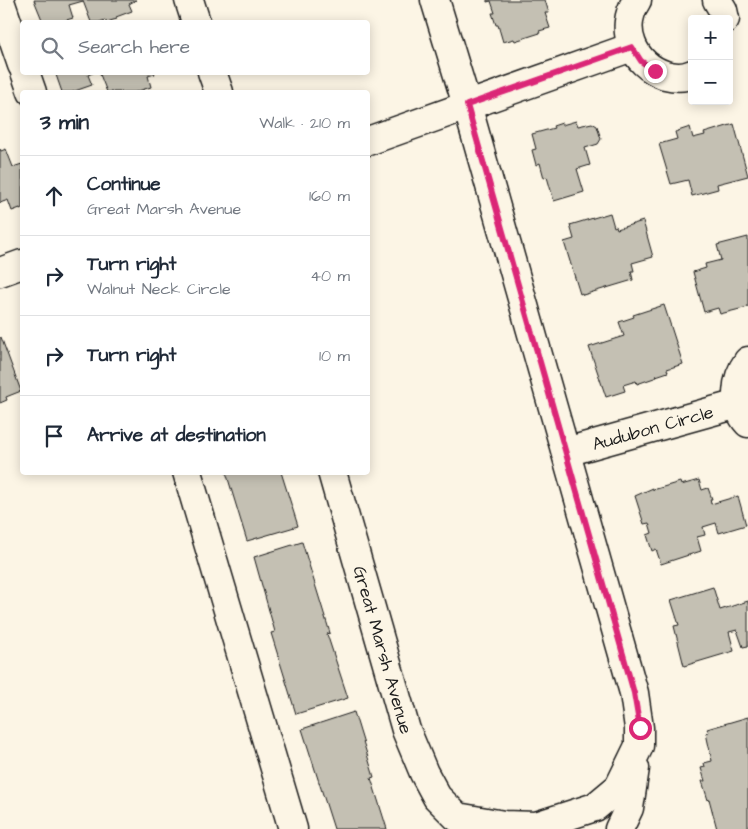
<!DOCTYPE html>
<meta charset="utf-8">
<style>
:root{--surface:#fff;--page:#f6f6f7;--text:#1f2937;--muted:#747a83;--line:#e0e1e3}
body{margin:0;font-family:"Architects Daughter",sans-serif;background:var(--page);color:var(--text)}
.controls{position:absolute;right:15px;top:15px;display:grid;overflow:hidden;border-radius:5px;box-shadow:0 2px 12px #0003}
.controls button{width:45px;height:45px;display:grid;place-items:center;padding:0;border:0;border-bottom:1px solid var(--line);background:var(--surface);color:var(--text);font:25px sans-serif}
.stop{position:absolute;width:15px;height:15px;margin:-11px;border:4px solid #db2777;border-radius:50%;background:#fff}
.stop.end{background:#db2777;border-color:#fff;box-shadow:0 1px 5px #0008}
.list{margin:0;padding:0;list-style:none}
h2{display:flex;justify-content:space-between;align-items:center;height:65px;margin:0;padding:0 20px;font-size:21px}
h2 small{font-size:16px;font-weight:400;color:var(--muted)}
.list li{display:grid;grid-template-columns:32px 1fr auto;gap:15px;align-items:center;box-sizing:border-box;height:80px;padding:0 20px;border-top:1px solid var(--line)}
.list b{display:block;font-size:19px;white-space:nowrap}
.list p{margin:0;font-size:16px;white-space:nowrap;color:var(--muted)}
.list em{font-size:16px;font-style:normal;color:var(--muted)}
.icon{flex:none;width:28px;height:28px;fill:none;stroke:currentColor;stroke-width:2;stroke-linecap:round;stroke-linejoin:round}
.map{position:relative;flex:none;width:748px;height:829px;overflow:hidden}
.search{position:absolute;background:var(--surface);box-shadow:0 2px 12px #0003;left:20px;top:20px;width:350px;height:55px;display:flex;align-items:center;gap:12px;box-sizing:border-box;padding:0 18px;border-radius:5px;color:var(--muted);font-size:19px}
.panel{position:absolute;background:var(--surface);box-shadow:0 2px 12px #0003;left:20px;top:90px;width:350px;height:385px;border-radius:5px}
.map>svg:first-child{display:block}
.building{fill:#c4c0b3;stroke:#1c1c1c}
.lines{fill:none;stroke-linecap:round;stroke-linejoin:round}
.minor-casing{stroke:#1c1c1c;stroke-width:31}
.minor{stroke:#fcf5e5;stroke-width:28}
.route{stroke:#db2777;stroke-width:6}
.labels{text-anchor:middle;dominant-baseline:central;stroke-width:5;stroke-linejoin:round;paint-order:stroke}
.street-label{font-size:18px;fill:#1c1c1c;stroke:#fcf5e5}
</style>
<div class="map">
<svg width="748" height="829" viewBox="0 0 748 829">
<rect width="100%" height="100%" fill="#fcf5e5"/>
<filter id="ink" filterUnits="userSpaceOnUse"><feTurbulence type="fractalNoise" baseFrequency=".02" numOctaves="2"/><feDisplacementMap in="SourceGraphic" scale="10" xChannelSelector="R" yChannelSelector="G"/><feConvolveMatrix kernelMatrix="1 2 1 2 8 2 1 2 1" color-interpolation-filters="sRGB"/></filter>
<g filter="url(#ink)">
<path class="building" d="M 34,0 L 136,0 L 129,4 L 132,11 L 116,17 L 117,19 L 106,22 L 105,20 L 99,22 L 91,22 L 83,1 L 69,5 L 73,18 L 60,22 L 43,22 Z
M 487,0 L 545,0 L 549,13 L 545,13 L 550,28 L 539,31 L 540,33 L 515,41 L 514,39 L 503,42 L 498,25 L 496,25 L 492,13 L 495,13 L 491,1 L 487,2 Z
M 55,72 L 95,72 L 88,75 L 92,85 L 72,92 L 62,92 Z
M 99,72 L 154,72 L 155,74 L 148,76 L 151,87 L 135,92 L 107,92 Z
M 576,121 L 578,126 L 592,123 L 597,126 L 601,139 L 598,144 L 585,148 L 590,165 L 577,169 L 584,192 L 554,201 L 547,177 L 544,178 L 540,163 L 536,165 L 532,150 L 536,149 L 532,134 L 554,128 L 553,126 L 562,123 L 562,125 Z
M 734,124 L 748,176 L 717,184 L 718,189 L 692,196 L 688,180 L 671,184 L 659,144 L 677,139 L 675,132 L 690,127 L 693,138 L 705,135 L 704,133 Z
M 0,149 L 1,151 L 6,149 L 13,167 L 22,164 L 22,208 L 20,209 L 20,208 L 12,211 L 8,200 L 0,203 Z
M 610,213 L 614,227 L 616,226 L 617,229 L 643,221 L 653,257 L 632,263 L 634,271 L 631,271 L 633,280 L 583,295 L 582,293 L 580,294 L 564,242 L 574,239 L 570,225 Z
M 748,237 L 748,307 L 720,314 L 718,308 L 704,312 L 693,272 L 706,268 L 705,264 L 721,260 L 717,245 Z
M 664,305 L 683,364 L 667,369 L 668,372 L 656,376 L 657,377 L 637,384 L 636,381 L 623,385 L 625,391 L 606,397 L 589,347 L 624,336 L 619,322 L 634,317 L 633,315 Z
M 1,337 L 21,391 L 6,397 L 7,400 L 0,403 L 0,338 Z
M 226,472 L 281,472 L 298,526 L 247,541 Z
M 699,480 L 702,490 L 708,488 L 712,499 L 710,499 L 711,504 L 738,496 L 746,525 L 719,533 L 716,523 L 703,527 L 705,535 L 697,537 L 701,551 L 661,564 L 656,549 L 652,551 L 647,535 L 652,533 L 649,523 L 644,524 L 635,496 L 653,488 L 653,490 L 680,482 L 681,485 Z
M 302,542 L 330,633 L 327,634 L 348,698 L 296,714 L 271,633 L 275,632 L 254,557 Z
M 713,587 L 720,610 L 748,601 L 748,646 L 743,647 L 737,630 L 729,632 L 734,651 L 684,666 L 674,626 L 679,625 L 671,600 Z
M 354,712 L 374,777 L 371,778 L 387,829 L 334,829 L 302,729 Z
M 748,717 L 748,829 L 717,829 L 709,799 L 708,800 L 702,781 L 705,781 L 701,768 L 705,767 L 704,763 L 712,761 L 706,733 L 709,732 L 707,729 Z"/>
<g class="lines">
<g class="minor-casing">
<g id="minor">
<path d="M 189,0 L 196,22"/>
<path d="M 637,0 C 618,29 633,64 665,75 C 673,77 684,78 692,74"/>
<path d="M 717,0 L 723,10 L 725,19"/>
<path d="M 0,1 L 22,65"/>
<path d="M 25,72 L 32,92"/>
<path d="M 212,72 L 219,92"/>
<path d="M 368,141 L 632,47"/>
<path d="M 0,272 L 22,264"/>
<path d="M 748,361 C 735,379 732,405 748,423"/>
<path id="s1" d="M 566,452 L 738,404"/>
<path d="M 187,472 L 293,829"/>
<path id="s2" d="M 332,472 L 406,730 L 424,773 L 437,797 L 457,817 L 504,825 L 536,826 L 595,807 L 619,787 L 639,746 L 639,728 L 634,693 L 467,105 L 435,0"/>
<path d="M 619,829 L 629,808 L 635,768"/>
</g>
</g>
<use href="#minor" class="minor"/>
</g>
</g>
<g class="lines" filter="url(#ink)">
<path class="route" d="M 640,728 L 634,693 L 467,105 L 632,47 L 641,61 L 655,71"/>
</g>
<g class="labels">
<g class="street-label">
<text stroke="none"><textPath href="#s1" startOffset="90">Audubon Circle</textPath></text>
<text stroke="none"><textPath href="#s2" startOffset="185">Great Marsh Avenue</textPath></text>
</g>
</g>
</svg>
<div class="controls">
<button>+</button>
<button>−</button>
</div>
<div class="stop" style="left:640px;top:728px"></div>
<div class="stop end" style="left:655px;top:71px"></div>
<div class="search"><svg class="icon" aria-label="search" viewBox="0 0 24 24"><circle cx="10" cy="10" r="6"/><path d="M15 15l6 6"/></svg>Search here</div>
<section class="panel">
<h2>3 min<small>Walk · 210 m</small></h2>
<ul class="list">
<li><svg class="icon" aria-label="ahead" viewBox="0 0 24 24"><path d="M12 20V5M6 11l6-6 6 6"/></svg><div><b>Continue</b><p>Great Marsh Avenue</p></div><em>160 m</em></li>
<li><svg class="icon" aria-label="right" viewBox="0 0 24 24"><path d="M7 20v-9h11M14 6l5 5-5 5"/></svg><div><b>Turn right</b><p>Walnut Neck Circle</p></div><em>40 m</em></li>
<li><svg class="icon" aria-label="right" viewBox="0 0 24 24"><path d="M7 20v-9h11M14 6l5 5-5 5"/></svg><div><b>Turn right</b></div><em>10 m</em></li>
<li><svg class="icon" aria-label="arrive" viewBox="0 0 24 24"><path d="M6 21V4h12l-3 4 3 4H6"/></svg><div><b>Arrive at destination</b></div></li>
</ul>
</section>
</div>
